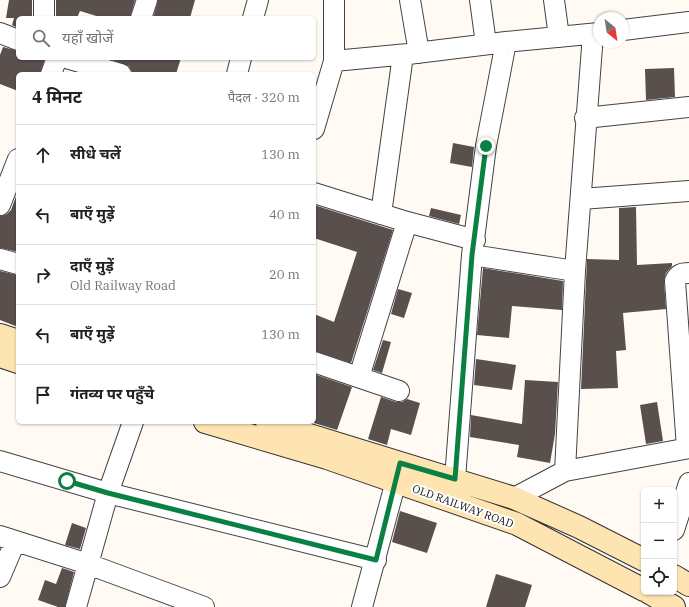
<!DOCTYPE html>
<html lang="hi">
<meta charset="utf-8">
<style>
:root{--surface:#fff;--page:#f2f2f2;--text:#202124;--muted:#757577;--line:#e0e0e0}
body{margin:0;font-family:"IBM Plex Serif","Noto Sans Devanagari",serif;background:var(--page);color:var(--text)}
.controls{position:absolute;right:12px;bottom:12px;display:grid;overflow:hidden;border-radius:6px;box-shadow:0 1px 3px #0004}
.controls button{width:36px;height:36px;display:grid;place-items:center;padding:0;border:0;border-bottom:1px solid var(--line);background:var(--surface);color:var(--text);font:20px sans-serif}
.compass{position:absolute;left:593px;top:12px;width:36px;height:36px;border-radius:50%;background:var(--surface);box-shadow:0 1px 3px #0004;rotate:150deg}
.stop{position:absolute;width:12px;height:12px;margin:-9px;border:3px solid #0b8043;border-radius:50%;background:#fff}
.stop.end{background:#0b8043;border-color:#fff;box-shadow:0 1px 4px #0008}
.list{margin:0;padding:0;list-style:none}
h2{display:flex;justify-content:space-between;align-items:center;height:52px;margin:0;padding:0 16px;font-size:17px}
h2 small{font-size:13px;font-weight:400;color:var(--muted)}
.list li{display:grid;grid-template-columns:26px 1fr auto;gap:12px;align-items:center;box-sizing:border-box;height:60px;padding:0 16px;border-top:1px solid var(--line)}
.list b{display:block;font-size:15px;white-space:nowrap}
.list p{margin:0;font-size:13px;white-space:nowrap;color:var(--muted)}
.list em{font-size:13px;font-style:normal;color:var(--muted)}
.icon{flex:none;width:22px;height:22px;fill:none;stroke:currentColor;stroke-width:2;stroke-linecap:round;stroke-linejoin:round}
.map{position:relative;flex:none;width:689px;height:607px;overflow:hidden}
.search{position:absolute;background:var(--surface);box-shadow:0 1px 3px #0004;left:16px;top:16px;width:300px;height:44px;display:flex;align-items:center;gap:10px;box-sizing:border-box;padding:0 14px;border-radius:6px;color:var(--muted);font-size:15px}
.panel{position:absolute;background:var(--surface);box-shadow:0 1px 3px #0004;left:16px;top:72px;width:300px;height:352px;border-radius:6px}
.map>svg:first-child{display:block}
.building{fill:#594f4d}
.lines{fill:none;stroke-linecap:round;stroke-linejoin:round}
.street-casing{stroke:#434343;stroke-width:22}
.secondary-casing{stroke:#323232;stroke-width:24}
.street{stroke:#fff;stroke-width:20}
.secondary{stroke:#fde4b0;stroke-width:22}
.route{stroke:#0b8043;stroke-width:5}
.labels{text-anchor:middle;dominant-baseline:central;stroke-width:4;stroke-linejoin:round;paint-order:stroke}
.street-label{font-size:11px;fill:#101010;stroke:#fff}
</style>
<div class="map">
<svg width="689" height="607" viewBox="0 0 689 607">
<rect width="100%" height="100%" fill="#fffaf4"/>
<path class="building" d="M 9,0 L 32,0 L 32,18 L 18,18 L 18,28 L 12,25 L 14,18 L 6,18 Z
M 56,0 L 135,0 L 130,18 L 103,18 L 80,11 L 77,18 L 56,18 Z
M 158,0 L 195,0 L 190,18 L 153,18 Z
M 3,47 L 18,51 L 18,58 L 45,58 L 40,74 L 18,74 L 18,91 L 0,84 L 0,55 Z
M 107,58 L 181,58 L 176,74 L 133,74 L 129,66 Z
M 674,68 L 675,97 L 646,100 L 645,69 Z
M 453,143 L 474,147 L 472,167 L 450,163 Z
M 18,191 L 18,252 L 0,248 L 0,216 L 7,214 L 11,210 Z
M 314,205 L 393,230 L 351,363 L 314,351 L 314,314 L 334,322 L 357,252 L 314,238 Z
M 636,207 L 637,265 L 672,263 L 672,266 L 666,273 L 664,281 L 666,309 L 623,313 L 626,350 L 616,351 L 618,388 L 581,389 L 587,259 L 619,260 L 619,208 Z
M 431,208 L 461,215 L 459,224 L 429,216 Z
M 483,268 L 563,281 L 562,310 L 512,306 L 509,338 L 477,335 Z
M 0,271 L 18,275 L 18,327 L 0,320 Z
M 398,289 L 412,293 L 404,318 L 391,314 Z
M 383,340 L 391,342 L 382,373 L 373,370 Z
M 476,359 L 516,365 L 512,390 L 474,385 Z
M 314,374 L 352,387 L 337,430 L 314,423 Z
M 525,380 L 558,382 L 555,434 L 550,463 L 517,457 L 519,445 L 470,437 L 471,415 L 522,424 Z
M 381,397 L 396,402 L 402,402 L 407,399 L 420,403 L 411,435 L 391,429 L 387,445 L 368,439 Z
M 657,402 L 663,441 L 646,444 L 640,405 Z
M 400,511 L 437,523 L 427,553 L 392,542 Z
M 72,523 L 86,528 L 80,549 L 65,545 Z
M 62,568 L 74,572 L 65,607 L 58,607 L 38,600 L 45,580 L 56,584 Z
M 496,574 L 532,585 L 525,607 L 486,607 Z"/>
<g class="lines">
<g class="street-casing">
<path id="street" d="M 44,0 L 44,18
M 410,0 L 419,53
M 480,0 L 486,44
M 554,0 L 559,37
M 141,18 L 147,0
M 253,18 L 258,0
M 623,30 L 689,22
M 0,33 L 18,40
M 66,58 L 121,74
M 334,61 L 408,54 L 506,42 L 599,33
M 51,74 L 57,58
M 237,74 L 241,58
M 585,118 L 689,107
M 314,129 L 334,61 L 334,0
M 314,193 L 407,222 L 475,240
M 581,199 L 689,191
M 0,205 L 18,159
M 381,214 L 403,55
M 472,255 L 575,271
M 0,259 L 18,264
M 314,362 L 399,391
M 359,377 L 407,222
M 687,448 L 675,281 C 678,274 682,273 689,273
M 0,461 L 108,493 L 376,560
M 565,471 L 575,271 L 593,34
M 455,479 L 472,255 L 486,146 L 506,42
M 514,498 L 565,471 L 689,448
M 674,530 L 689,483
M 0,536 L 88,564 L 204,607
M 0,577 L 15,542
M 76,607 L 108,493 L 133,422
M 362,607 L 400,466"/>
</g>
<g class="secondary-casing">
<path id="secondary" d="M 0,335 L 18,341
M 0,356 L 18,362
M 205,422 L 327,458 L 517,524 L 644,590
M 267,422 L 514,498 L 579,527 L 644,560
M 674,576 L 689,585
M 648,592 L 674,607"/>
</g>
<use href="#street" class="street"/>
<use href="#secondary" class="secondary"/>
</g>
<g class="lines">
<path class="route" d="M 67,481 L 108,493 L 376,560 L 400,463 L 455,479 L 472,255 L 486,146"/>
</g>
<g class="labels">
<g class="street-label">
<text transform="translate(463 506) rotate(20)">OLD RAILWAY ROAD</text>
</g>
</g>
</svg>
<div class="controls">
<button>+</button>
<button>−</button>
<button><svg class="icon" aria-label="locate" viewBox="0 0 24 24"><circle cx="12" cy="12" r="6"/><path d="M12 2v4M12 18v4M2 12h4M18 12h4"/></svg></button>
</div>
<svg class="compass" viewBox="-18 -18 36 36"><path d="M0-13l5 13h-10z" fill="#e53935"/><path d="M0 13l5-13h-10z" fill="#757577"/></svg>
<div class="stop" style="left:67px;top:481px"></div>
<div class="stop end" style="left:486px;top:146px"></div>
<div class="search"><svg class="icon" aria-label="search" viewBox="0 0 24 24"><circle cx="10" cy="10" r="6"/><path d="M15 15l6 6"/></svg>यहाँ खोजें</div>
<section class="panel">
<h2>4 मिनट<small>पैदल · 320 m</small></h2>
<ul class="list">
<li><svg class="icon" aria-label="ahead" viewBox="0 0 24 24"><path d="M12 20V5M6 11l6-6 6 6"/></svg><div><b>सीधे चलें</b></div><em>130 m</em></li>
<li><svg class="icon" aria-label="left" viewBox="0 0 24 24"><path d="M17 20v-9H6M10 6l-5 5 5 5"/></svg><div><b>बाएँ मुड़ें</b></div><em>40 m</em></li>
<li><svg class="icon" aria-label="right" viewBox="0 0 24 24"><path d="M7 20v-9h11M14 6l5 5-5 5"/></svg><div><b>दाएँ मुड़ें</b><p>Old Railway Road</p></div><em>20 m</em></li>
<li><svg class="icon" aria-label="left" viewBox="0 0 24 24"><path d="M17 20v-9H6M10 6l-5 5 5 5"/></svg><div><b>बाएँ मुड़ें</b></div><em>130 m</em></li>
<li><svg class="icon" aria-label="arrive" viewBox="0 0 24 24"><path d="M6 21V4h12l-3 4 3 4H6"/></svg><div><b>गंतव्य पर पहुँचे</b></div></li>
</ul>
</section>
</div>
